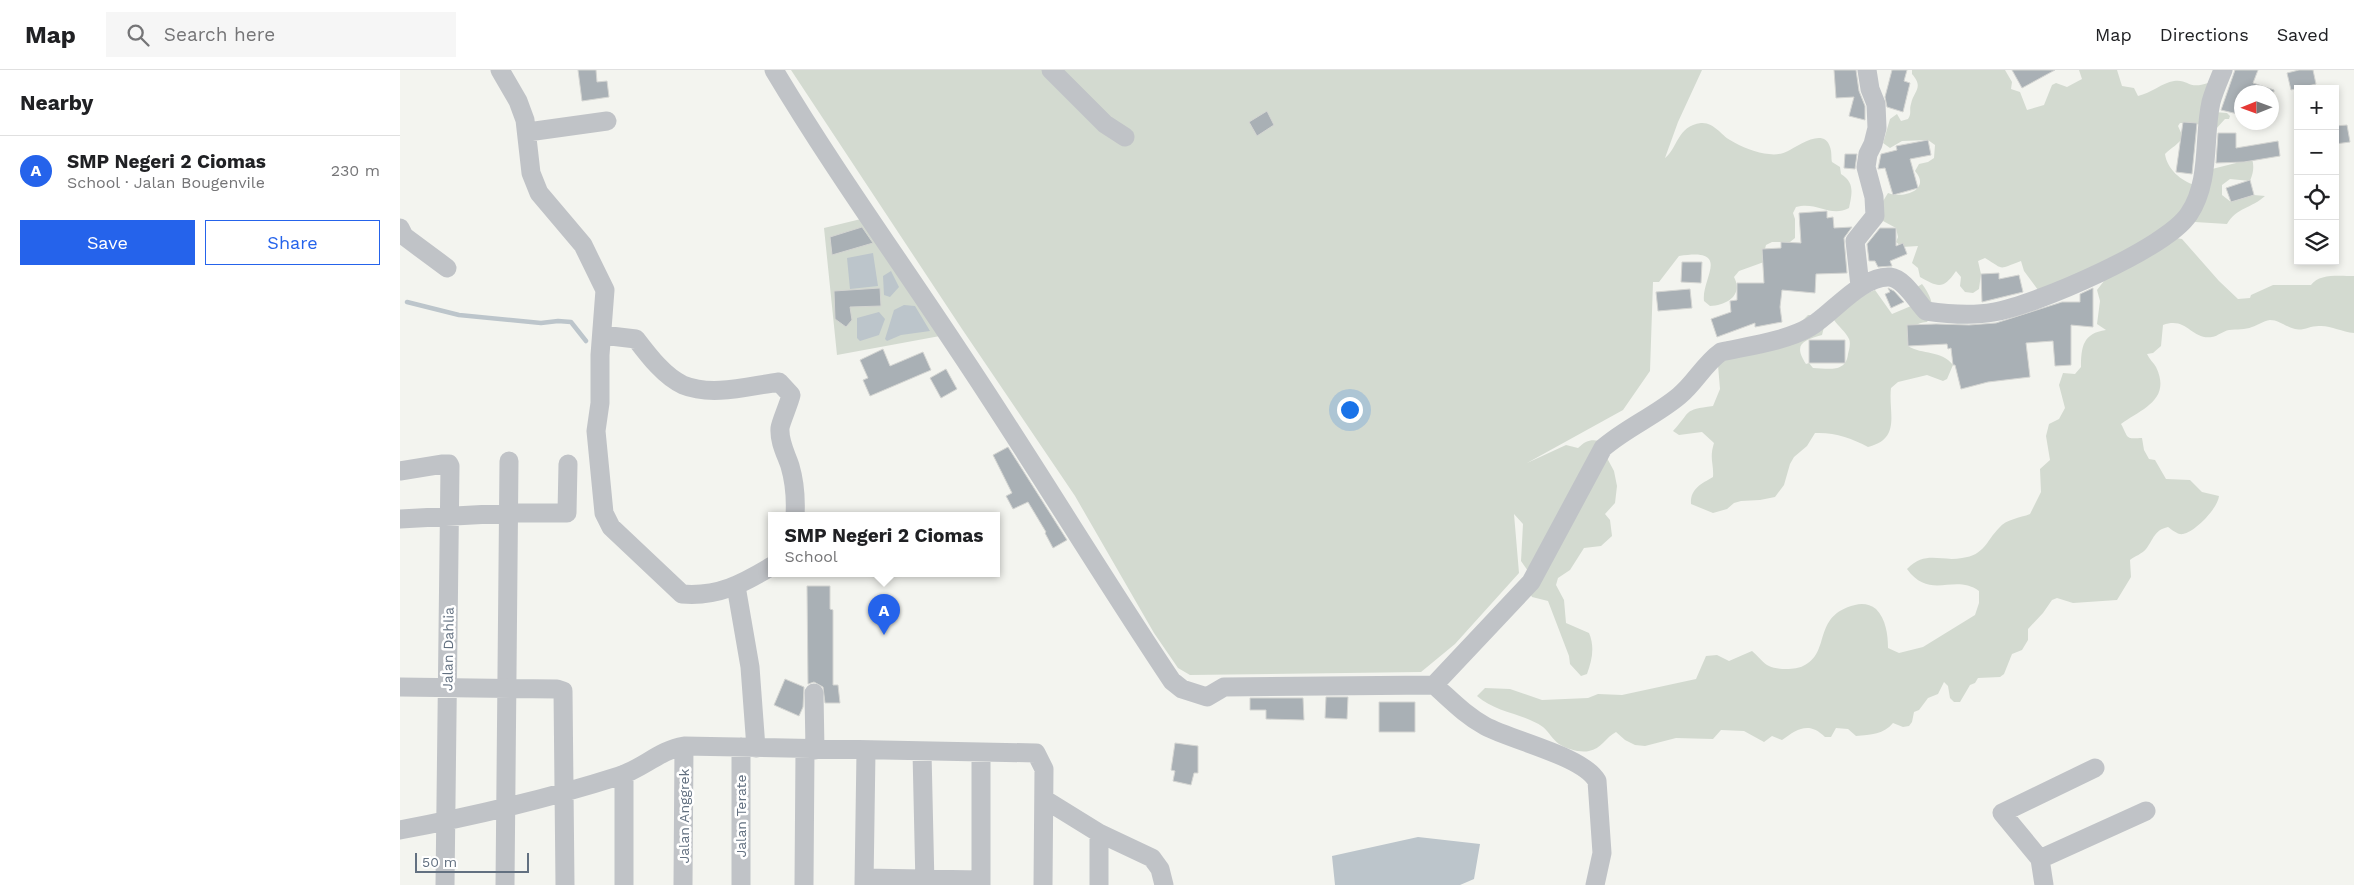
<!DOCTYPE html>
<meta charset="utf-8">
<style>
:root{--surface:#fff;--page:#f6f6f6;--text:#202124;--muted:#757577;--line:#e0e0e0;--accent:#2563eb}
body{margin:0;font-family:"Work Sans",sans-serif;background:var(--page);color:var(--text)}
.controls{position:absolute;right:15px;top:15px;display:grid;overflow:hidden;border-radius:0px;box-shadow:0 2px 8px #0003}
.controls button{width:45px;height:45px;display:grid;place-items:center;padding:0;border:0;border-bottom:1px solid var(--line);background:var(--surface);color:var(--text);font:25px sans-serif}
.compass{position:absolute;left:1834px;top:15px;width:45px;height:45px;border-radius:50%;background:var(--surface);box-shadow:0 2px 8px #0003;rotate:269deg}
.scale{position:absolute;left:15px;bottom:12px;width:114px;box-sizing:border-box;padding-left:5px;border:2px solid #627080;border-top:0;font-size:14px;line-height:18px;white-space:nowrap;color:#627080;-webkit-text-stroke:4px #fff;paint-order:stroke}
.you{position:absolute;left:949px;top:339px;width:18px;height:18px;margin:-12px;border:4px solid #fff;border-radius:50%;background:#1a73e8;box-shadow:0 0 0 8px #1a73e833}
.badge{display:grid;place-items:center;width:32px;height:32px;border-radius:50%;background:var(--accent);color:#fff;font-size:16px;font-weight:700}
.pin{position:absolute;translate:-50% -41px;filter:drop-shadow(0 1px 2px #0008)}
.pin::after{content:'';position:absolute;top:26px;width:18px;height:15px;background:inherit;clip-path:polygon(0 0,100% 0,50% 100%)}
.popup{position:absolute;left:368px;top:442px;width:232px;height:65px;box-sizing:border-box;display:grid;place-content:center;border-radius:0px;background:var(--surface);filter:drop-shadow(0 1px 4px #0005);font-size:16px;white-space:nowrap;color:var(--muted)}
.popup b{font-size:19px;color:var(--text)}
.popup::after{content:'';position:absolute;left:50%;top:100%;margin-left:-10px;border:10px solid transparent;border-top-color:var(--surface)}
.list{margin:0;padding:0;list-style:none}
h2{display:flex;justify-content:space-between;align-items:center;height:65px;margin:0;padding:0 20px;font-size:21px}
h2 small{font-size:16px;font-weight:400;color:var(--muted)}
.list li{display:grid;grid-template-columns:32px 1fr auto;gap:15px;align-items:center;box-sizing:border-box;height:70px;padding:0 20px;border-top:1px solid var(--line)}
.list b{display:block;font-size:19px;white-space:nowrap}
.list p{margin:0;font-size:16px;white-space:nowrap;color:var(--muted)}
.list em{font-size:16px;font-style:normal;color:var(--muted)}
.actions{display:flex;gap:10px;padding:15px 20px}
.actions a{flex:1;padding:11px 0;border:1px solid var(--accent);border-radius:0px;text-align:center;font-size:18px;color:var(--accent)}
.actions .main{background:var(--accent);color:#fff}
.icon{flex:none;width:28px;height:28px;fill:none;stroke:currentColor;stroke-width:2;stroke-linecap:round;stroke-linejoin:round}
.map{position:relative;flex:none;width:1954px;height:815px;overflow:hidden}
header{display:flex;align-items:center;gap:30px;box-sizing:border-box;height:70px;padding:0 25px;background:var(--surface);border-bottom:1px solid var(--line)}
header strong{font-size:24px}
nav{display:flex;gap:28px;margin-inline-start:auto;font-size:18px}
.search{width:350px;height:45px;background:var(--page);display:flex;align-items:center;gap:12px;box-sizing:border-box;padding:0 18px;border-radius:0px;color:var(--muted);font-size:19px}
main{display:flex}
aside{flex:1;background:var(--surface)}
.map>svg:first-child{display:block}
.green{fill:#d3dad0}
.water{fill:#bcc5cb}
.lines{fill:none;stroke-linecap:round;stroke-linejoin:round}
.stream{stroke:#bcc5cb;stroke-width:4.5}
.building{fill:#a9b0b5;stroke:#d4d5d2}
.minor{stroke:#c0c3c7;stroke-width:19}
.labels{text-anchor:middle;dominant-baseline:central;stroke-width:5;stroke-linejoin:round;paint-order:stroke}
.street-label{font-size:14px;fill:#627080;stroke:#fff}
</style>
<header>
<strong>Map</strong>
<div class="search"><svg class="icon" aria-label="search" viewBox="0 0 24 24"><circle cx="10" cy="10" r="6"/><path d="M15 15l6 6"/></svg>Search here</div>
<nav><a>Map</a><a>Directions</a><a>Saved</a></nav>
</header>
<main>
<aside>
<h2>Nearby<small></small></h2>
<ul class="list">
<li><span class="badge">A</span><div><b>SMP Negeri 2 Ciomas</b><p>School · Jalan Bougenvile</p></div><em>230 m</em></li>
</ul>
<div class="actions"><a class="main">Save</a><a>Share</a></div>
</aside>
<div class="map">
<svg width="1954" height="815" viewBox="0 0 1954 815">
<rect width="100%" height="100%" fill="#f3f4ef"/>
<path class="green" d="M 391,0 L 1302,0 L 1278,52 L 1265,88 C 1278,78 1277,56 1301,53 C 1314,52 1321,65 1330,70 C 1341,77 1357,83 1369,84 C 1375,85 1383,84 1388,81 C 1398,76 1424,57 1430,77 C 1432,82 1431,88 1432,92 L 1440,97 L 1441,104 C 1455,113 1452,123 1449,138 C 1430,148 1417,131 1396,137 L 1393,143 L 1395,149 L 1395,168 L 1390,172 L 1372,172 L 1366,175 L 1362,190 L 1364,192 L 1339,201 L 1334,207 C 1343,224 1329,235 1310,236 L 1304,231 C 1301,209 1333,177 1279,186 L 1259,212 L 1253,212 L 1250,301 L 1223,340 L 1127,393 L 1166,375 L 1178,378 C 1188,368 1194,369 1207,373 L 1207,388 L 1214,401 L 1217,416 L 1215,433 L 1205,444 L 1210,450 L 1212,466 L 1201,476 L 1184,478 L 1170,500 L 1158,508 L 1156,515 L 1164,530 L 1166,553 L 1189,563 C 1195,577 1192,590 1187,604 L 1181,606 L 1170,594 L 1169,586 L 1148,531 L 1132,527 L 1128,520 L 1130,504 L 1121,491 L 1123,454 L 1114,444 L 1119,503 L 1055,574 L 1021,602 L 790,605 L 778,598 L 754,563 L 675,426 L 562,259 Z
M 1512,0 L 1605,0 L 1612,12 L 1611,19 L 1620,22 L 1627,40 L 1644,35 L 1652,15 L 1656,13 L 1667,17 L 1682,9 L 1679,0 L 1717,0 L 1722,16 L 1734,18 L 1738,26 C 1751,23 1762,13 1774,11 C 1789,9 1788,20 1808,13 L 1814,42 L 1827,43 L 1830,46 L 1829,49 L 1825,49 L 1815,60 L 1794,53 L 1780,53 L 1778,56 L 1783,67 C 1779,74 1771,78 1765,84 C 1767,99 1781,111 1795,115 L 1812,99 L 1836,93 L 1838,85 L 1849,81 C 1854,92 1855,99 1850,111 L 1830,109 L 1822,115 L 1822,125 L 1831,132 L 1854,125 L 1865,126 C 1852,138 1836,138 1827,154 L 1795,152 L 1789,145 L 1770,167 L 1782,169 L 1819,211 L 1838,229 L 1850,228 L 1851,225 L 1873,215 L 1911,215 C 1919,203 1941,206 1954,206 L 1954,263 C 1942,262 1932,256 1921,256 C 1911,255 1904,261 1895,259 C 1886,257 1879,250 1870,250 C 1863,251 1858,255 1852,257 C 1845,260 1837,259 1829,260 C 1823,261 1818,266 1812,267 C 1791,270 1787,246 1763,255 L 1761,276 L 1753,283 L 1747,284 C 1749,289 1754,293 1756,297 C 1772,330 1741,339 1721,354 C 1729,368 1724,369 1742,368 L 1744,380 L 1749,389 L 1755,390 L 1766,409 L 1790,410 L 1802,422 L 1819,426 C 1818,438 1795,462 1783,464 C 1778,465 1772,460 1768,457 C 1754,460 1754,469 1746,479 C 1742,484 1735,486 1730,490 L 1731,507 L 1717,530 L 1673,533 L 1657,528 L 1652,530 L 1643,543 L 1628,559 L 1628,570 L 1622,580 L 1612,584 L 1604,604 L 1600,607 L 1578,608 L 1575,613 L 1570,615 L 1560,632 L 1554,632 L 1550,628 L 1548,616 L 1544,612 L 1538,624 L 1528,628 L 1519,640 L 1514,642 L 1512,652 L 1509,656 L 1503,657 L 1493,653 C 1484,664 1471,665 1456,666 L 1448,659 L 1436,658 L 1431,667 L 1425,667 C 1409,651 1397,659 1382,670 L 1372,666 L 1364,672 L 1344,661 L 1321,660 L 1313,669 L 1276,668 L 1245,676 L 1235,675 L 1225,670 L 1216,662 C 1206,667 1201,679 1189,681 C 1180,683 1167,679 1159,674 C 1153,670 1149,662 1143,657 C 1123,643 1096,643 1077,626 L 1085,618 L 1110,619 L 1142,630 L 1188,628 L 1198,624 L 1222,625 L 1296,609 L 1306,586 L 1317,585 L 1329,591 L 1352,581 C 1357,585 1364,594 1369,596 C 1377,600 1396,600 1403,596 C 1432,583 1411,546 1455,535 C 1462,533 1470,534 1476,539 C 1486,549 1488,565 1488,578 L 1499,583 L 1523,577 L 1575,545 L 1579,533 L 1579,521 C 1554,503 1530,531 1507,499 C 1526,480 1540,492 1562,488 C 1585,485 1586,471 1599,458 C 1606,449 1620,448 1630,444 L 1641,422 L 1640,399 L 1650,390 L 1646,366 L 1649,354 L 1659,349 L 1665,338 L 1659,315 L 1663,303 L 1675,304 L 1681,297 C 1681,277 1683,263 1706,260 L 1697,254 L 1700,231 L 1697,220 L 1704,211 L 1638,220 L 1624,201 L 1621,191 C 1597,200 1605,200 1585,188 L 1578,191 L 1581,204 L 1579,219 L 1573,223 L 1565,222 L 1560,216 L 1561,207 L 1556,201 C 1543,220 1538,217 1520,207 L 1518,198 L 1512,193 L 1518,176 L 1502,177 L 1496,172 L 1498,167 L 1496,158 L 1483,151 L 1476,154 L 1477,141 L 1488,123 C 1502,129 1532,120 1515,101 L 1519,94 L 1528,92 L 1534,88 L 1535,75 L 1528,70 L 1502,71 L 1490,78 L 1483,73 L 1490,49 L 1497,44 L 1501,51 L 1508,49 C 1512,43 1509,40 1511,34 C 1514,20 1524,18 1512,4 Z
M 461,149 L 540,266 L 437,285 L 424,158 Z
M 1522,214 C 1531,226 1537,239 1527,252 C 1514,252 1506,263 1508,276 C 1522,285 1542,280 1553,295 L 1547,309 L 1543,311 L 1527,305 L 1498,312 L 1491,318 C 1488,342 1502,369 1468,377 C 1452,368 1434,362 1415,363 L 1407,376 L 1394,387 L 1390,394 L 1384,415 L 1375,427 L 1360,430 L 1341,431 L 1334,433 L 1327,439 L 1313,443 L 1291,434 C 1290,419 1301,414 1313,407 C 1314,393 1309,389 1314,373 L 1302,362 L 1279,365 L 1273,361 C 1292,341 1282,340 1313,336 L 1320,319 L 1317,283 L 1327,271 L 1336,271 L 1397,256 L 1408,245 L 1417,245 L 1424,257 L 1422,265 C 1405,270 1392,273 1406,294 L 1409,293 L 1413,298 C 1426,298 1446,304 1448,284 C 1449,280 1451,273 1449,269 C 1446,262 1438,256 1434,250 L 1438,235 L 1475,220 L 1492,244 L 1511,236 L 1511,221 Z"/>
<path class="water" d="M 473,183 L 478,216 L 450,219 L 447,188 Z
M 491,201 L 499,217 L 490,227 L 484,225 L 483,206 Z
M 504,235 L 515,236 L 530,261 L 501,265 L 487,271 L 485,269 L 494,240 Z
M 479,242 L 485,249 L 479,265 L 460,271 L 457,268 L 457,248 Z
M 1018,767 L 1080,774 L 1074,809 L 1060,815 L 935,815 L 932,786 Z"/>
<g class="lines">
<path class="stream" d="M 7,232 L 59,245 L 141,253 L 158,251 L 171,252 L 186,271"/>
</g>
<path class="building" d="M 178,0 L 196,0 L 197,12 L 207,11 L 209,27 L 182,31 Z
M 1434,0 L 1456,0 L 1459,21 L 1465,36 L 1465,50 L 1449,46 L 1454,27 L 1436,28 Z
M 1492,0 L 1507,0 L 1504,11 L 1510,13 L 1503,42 L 1487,37 L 1485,27 Z
M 1612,0 L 1655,0 L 1622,18 Z
M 1835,0 L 1858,0 L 1853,13 L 1874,20 L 1874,22 L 1842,22 L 1842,45 L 1821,40 Z
M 1899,0 L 1913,0 L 1916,14 L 1891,20 L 1887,3 Z
M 867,41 L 874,55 L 857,66 L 849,52 Z
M 1783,52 L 1797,53 L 1792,104 L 1776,102 Z
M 1947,55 L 1950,72 L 1935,74 L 1935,56 Z
M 1818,63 L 1836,63 L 1836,78 L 1878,71 L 1880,86 L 1844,92 L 1816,93 Z
M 1528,70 L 1531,85 L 1510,89 L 1518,118 L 1493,125 L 1485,98 L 1478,99 L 1481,84 L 1497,80 L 1496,76 Z
M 1445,84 L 1457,84 L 1455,99 L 1444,98 Z
M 1850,110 L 1854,125 L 1831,132 L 1826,118 Z
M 1427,141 L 1427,148 L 1433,147 L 1434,158 L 1452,157 L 1444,168 L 1447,203 L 1416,204 L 1415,223 L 1382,220 L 1380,237 L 1382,252 L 1355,257 L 1355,253 L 1317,267 L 1311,249 L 1331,242 L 1330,231 L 1337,230 L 1337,213 L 1364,213 L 1362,179 L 1381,178 L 1381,172 L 1401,173 L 1399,143 Z
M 462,157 L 473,173 L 432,185 L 430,167 Z
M 1480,158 L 1496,158 L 1496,176 L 1503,173 L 1507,184 L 1490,191 L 1492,196 L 1478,197 L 1475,191 L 1469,191 L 1467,174 Z
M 1282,192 L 1302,192 L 1301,213 L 1281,212 Z
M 1599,203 L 1599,209 L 1619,205 L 1623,222 L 1582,232 L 1581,204 Z
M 480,218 L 481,236 L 450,237 L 452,250 L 446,257 L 435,249 L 434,221 Z
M 1488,218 L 1494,221 L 1504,232 L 1491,238 L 1485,224 L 1490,222 Z
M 1693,218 L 1693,257 L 1671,255 L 1671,295 L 1655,296 L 1653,271 L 1626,273 L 1630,307 L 1588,312 L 1561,319 L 1555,295 L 1553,295 L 1551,278 L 1548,279 L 1547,274 L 1508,276 L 1507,255 L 1536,254 L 1569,255 L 1596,253 L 1662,232 L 1680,232 L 1680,224 Z
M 1290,219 L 1292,238 L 1258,241 L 1256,222 Z
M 1409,270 L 1445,270 L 1445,293 L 1409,293 Z
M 483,279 L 490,296 L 523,282 L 531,300 L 470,326 L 463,310 L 468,308 L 460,290 Z
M 546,299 L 557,319 L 541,328 L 530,308 Z
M 608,377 L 667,470 L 653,478 L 645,463 L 646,462 L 628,432 L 613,439 L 606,426 L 612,423 L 593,385 Z
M 407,516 L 430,516 L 430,539 L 433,540 L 433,615 L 438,615 L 440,633 L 425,633 L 423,617 L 414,612 L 408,614 Z
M 385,609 L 404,617 L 403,637 L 399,646 L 374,635 Z
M 926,627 L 948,627 L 947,649 L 925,648 Z
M 850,628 L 903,628 L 904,650 L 866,649 L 866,640 L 850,640 Z
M 979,632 L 1015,632 L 1015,662 L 979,662 Z
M 775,673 L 798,676 L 798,703 L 794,703 L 791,715 L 773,711 L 775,701 L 771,700 Z"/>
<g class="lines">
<path class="minor" d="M 100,0 L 118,31 L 125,50 L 131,103 L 139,123 L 183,175 L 205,220 L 200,285 L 200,333 L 196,361 L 204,443 L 211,457 L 282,524 C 318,527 342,514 372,496
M 374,0 C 432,97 497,187 559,281 C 632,390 699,502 772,611 L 782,619 L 807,627 L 824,617 L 1034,615 L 1131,512 L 1203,378 C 1226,358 1255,346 1279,326 C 1295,313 1304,294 1321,282 C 1348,276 1386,271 1410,257 C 1433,243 1462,205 1490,207 C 1505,209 1516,231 1526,241 C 1547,244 1573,246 1594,242 C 1636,235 1767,178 1789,144 C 1811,111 1803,68 1811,32 C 1814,21 1819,10 1823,0
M 651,0 L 705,54 L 725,67
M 128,62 L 207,51
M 0,158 L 4,166 L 47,198
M 1460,216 L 1455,171 L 1475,146 L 1474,127 L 1466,97 L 1468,84 L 1473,74 L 1477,58 L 1476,34 L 1470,19 L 1467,0
M 202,265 L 236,269 C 249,286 264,306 283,315 C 312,327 349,316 379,312 L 391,325 C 389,334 381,351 380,358 C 379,372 386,384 390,396 C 395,413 396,429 395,446
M 0,401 L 43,394 L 49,394 L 50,396 L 45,815
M 0,449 L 109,443 L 167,443 L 168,394
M 336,516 L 350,597 L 356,678
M 1034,615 C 1051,630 1065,645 1085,656 C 1113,671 1183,686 1197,711 L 1202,783 L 1195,815
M 0,617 L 157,619 L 163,621 L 165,815
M 414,623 L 415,680
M 341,677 L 341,815
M 522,682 L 525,815
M 644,729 L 699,763 L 752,788 L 760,799 L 764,815
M 0,760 C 74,746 147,729 219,706 C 242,699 260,680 284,676 L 636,683 L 644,699 L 643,815
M 1640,789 L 1746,741
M 464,808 L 581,810
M 105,815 L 109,391
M 224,815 L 224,704
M 283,815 L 284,676
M 404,815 L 405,680
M 464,815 L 466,681
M 581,815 L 581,682
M 699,815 L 699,763
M 1644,815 L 1640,789 L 1602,743 L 1695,698"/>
</g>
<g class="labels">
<g class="street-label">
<text transform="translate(48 579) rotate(-89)">Jalan Dahlia</text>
<text transform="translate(284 746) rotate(-90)">Jalan Anggrek</text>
<text transform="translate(341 746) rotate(-90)">Jalan Terate</text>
</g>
</g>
</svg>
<div class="controls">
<button>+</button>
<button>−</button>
<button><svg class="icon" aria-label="locate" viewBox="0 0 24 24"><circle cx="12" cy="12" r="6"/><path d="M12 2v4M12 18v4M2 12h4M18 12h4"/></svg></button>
<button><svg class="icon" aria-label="layers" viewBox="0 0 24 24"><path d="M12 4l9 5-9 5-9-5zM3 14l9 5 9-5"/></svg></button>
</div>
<svg class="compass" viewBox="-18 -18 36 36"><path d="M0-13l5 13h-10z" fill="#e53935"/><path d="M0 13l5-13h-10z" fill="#757577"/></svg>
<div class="scale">50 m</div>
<div class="you"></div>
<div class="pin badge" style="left:484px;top:565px">A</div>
<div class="popup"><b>SMP Negeri 2 Ciomas</b>School</div>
</div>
</main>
